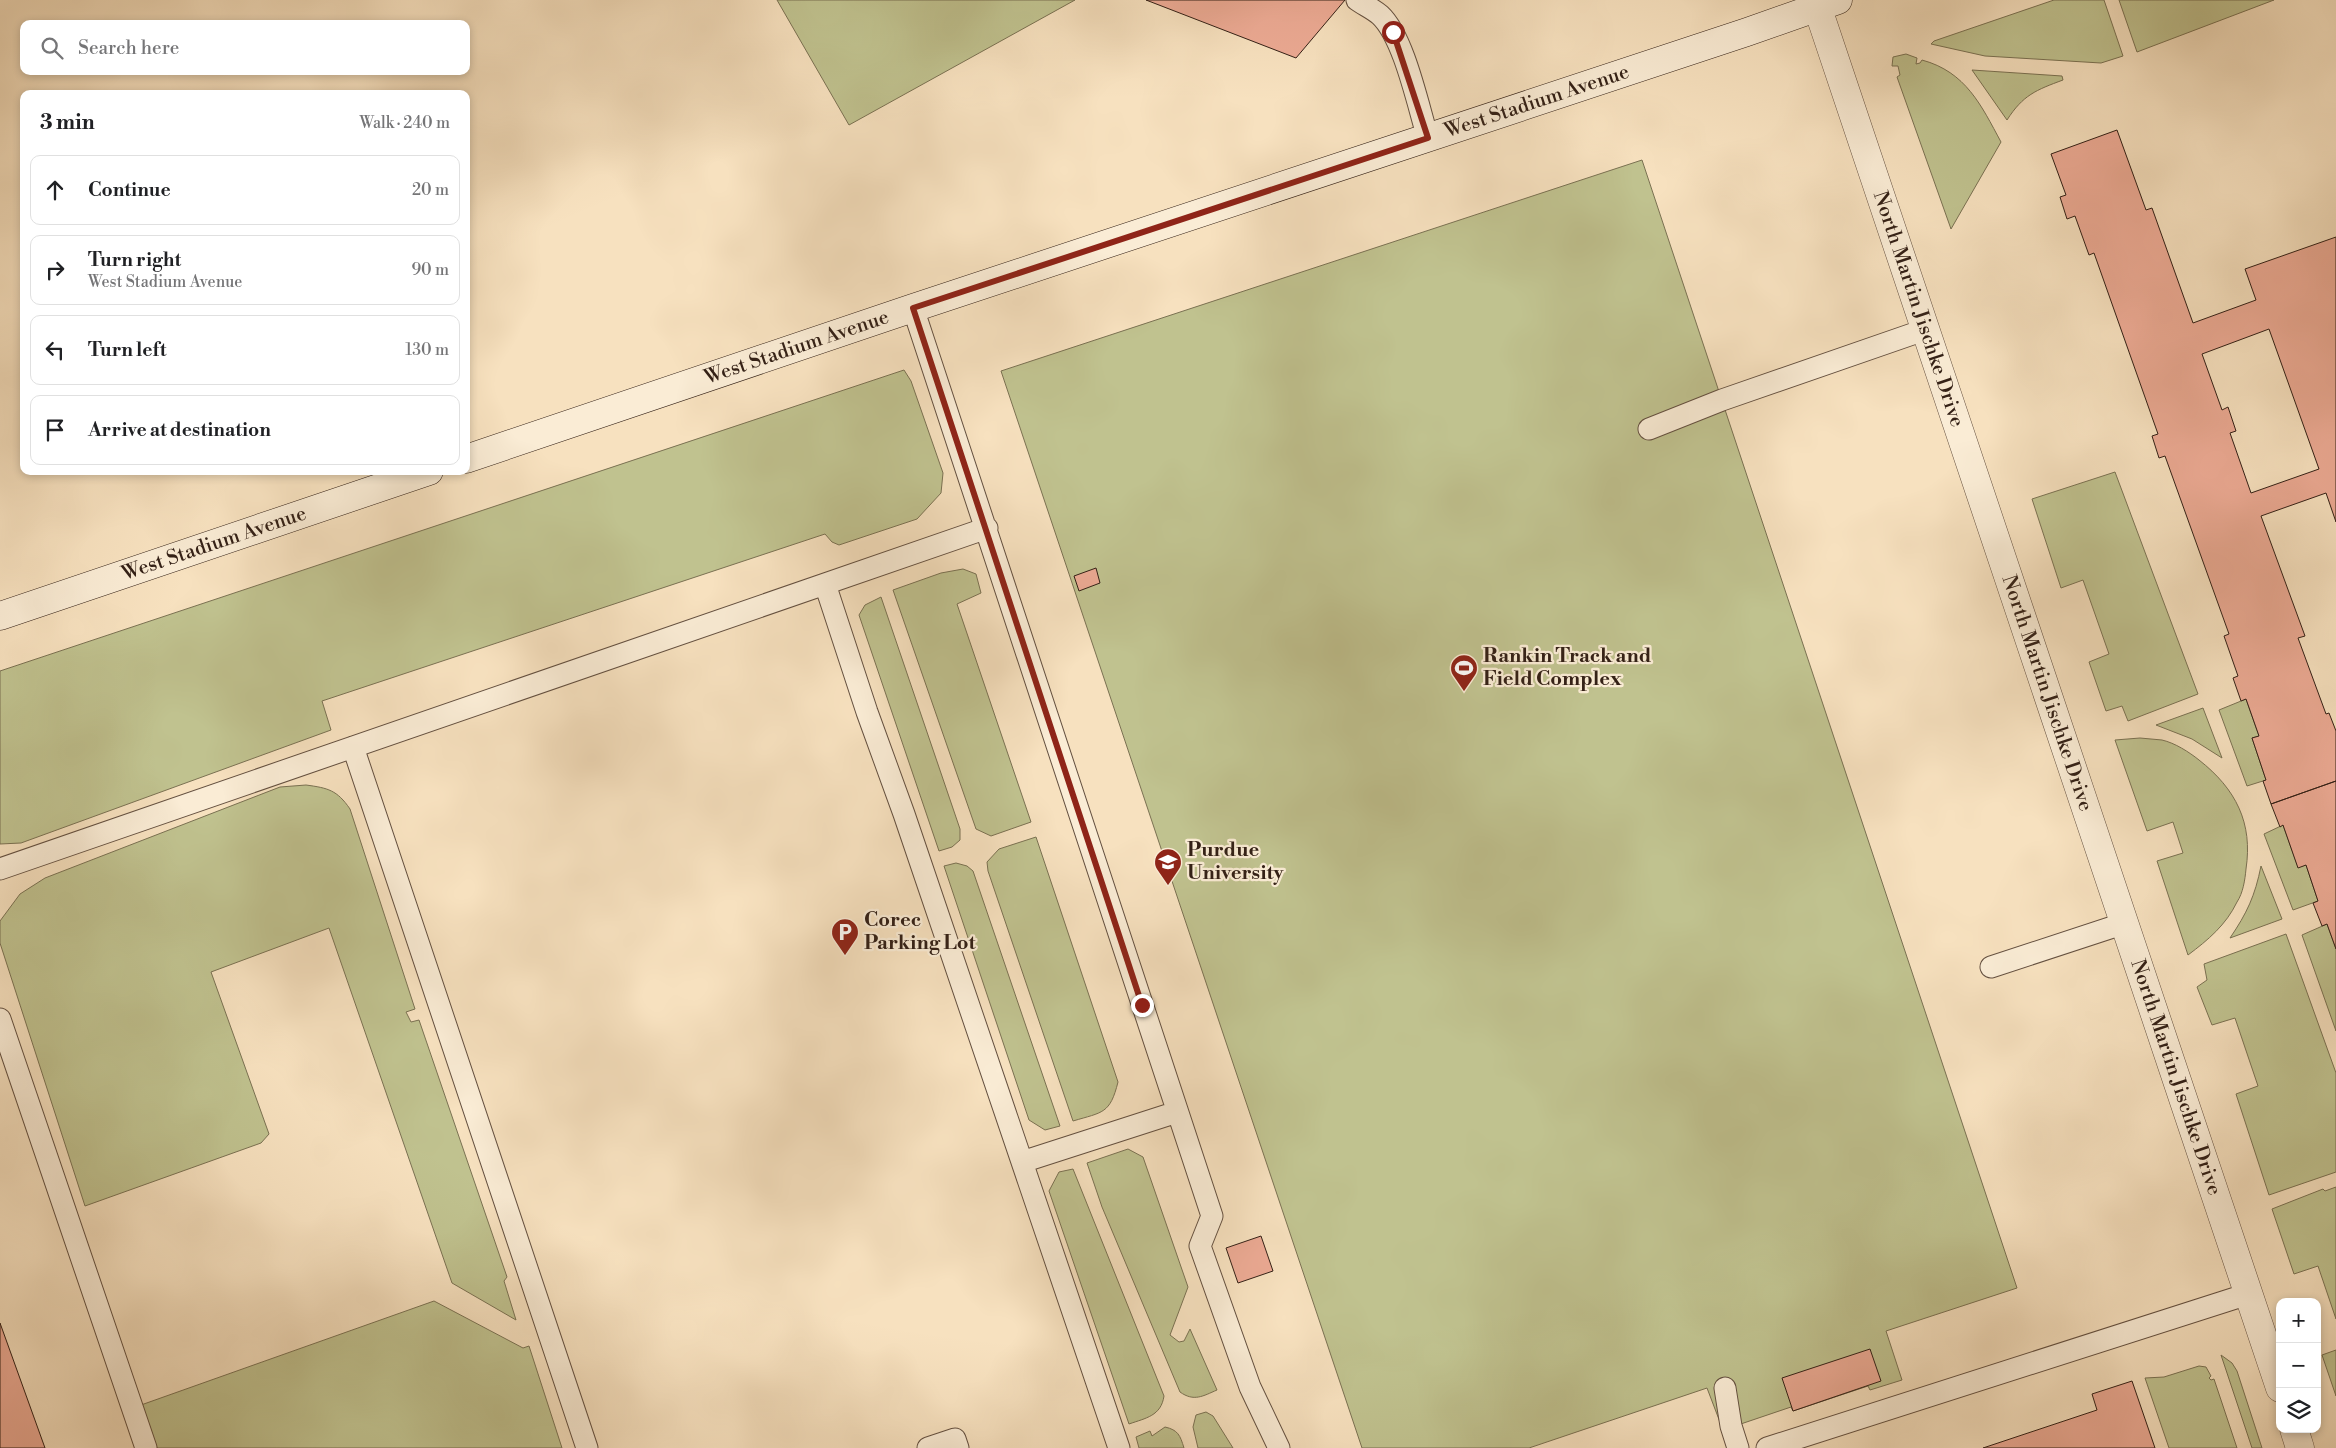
<!DOCTYPE html>
<meta charset="utf-8">
<style>
:root{--surface:#fff;--page:#f6f6f6;--text:#202124;--muted:#757577;--line:#e0e0e0}
body{margin:0;font-family:"Libre Bodoni",serif;background:var(--page);color:var(--text)}
.controls{position:absolute;right:15px;bottom:15px;display:grid;overflow:hidden;border-radius:10px;box-shadow:0 2px 8px #0003}
.controls button{width:45px;height:45px;display:grid;place-items:center;padding:0;border:0;border-bottom:1px solid var(--line);background:var(--surface);color:var(--text);font:25px sans-serif}
.stop{position:absolute;width:15px;height:15px;margin:-11px;border:4px solid #8f2418;border-radius:50%;background:#fff}
.stop.end{background:#8f2418;border-color:#fff;box-shadow:0 1px 5px #0008}
.list{margin:0;padding:0;list-style:none}
h2{display:flex;justify-content:space-between;align-items:center;height:65px;margin:0;padding:0 20px;font-size:21px}
h2 small{font-size:16px;font-weight:400;color:var(--muted)}
.list li{display:grid;grid-template-columns:32px 1fr auto;gap:15px;align-items:center;box-sizing:border-box;height:70px;margin:0 10px 10px;padding:0 10px;border:1px solid var(--line);border-radius:10px}
.list b{display:block;font-size:19px;white-space:nowrap}
.list p{margin:0;font-size:16px;white-space:nowrap;color:var(--muted)}
.list em{font-size:16px;font-style:normal;color:var(--muted)}
.icon{flex:none;width:28px;height:28px;fill:none;stroke:currentColor;stroke-width:2;stroke-linecap:round;stroke-linejoin:round}
.map{position:relative;flex:none;width:2336px;height:1448px;overflow:hidden}
.search{position:absolute;background:var(--surface);box-shadow:0 2px 8px #0003;left:20px;top:20px;width:450px;height:55px;display:flex;align-items:center;gap:12px;box-sizing:border-box;padding:0 18px;border-radius:10px;color:var(--muted);font-size:19px}
.panel{position:absolute;background:var(--surface);box-shadow:0 2px 8px #0003;left:20px;top:90px;width:450px;height:385px;border-radius:10px}
.map>svg:first-child{display:block}
.green{fill:#c0c28f;stroke:#7a7152}
.building{fill:#ecaa94;stroke:#332016;fill-rule:evenodd}
.lines{fill:none;stroke-linecap:round;stroke-linejoin:round}
.lane-casing{stroke:#645040;stroke-width:23}
.street-casing{stroke:#645040;stroke-width:29}
.secondary-casing{stroke:#332016;stroke-width:29}
.lane{stroke:#faecd5;stroke-width:21}
.street{stroke:#faecd5;stroke-width:28}
.secondary{stroke:#faecd5;stroke-width:28}
.route{stroke:#8f2418;stroke-width:6}
.labels{text-anchor:middle;dominant-baseline:central;stroke-width:4.5;stroke-linejoin:round;paint-order:stroke}
.street-label{font-size:20px;fill:#332016;stroke:#faecd5}
.poi-label{font-size:20px;font-weight:bold;fill:#332016;stroke:#faecd5;text-anchor:start}
</style>
<div class="map">
<svg width="2336" height="1448" viewBox="0 0 2336 1448">
<rect width="100%" height="100%" fill="#f7e1bf"/>
<filter id="stains"><feTurbulence type="fractalNoise" baseFrequency=".004" numOctaves="4"/><feColorMatrix values="0 0 0 0 .2 0 0 0 0 .09 0 0 0 0 .02 0 0 0 .5 -.17"/></filter>
<radialGradient id="worn" r=".72"><stop offset=".6" stop-color="#630" stop-opacity="0"/><stop offset="1" stop-color="#630" stop-opacity=".3"/></radialGradient>
<path class="green" d="M 777,0 L 1075,0 L 849,125 Z
M 2054,0 L 2104,0 L 2123,56 L 2101,63 L 1985,56 L 1931,44 L 1934,41 Z
M 2119,0 L 2274,0 L 2137,52 Z
M 1906,54 L 1917,58 L 1916,64 L 1920,63 L 1922,60 C 1966,72 1981,105 2001,142 L 1951,229 L 1897,77 L 1900,75 L 1898,66 L 1892,66 L 1893,57 Z
M 1972,70 L 2062,76 L 2063,80 C 2036,90 2023,95 2007,120 Z
M 1642,160 L 2017,1288 L 1886,1331 L 1902,1380 L 1870,1390 L 1868,1386 L 1793,1411 L 1791,1407 L 1723,1430 L 1707,1388 L 1529,1448 L 1362,1448 L 1001,371 Z
M 904,370 L 911,381 L 943,473 L 941,493 L 917,519 L 839,545 L 832,542 L 825,534 L 322,701 L 331,730 L 21,843 L 0,844 L 0,671 Z
M 2115,472 L 2198,694 L 2128,721 L 2122,706 L 2106,711 L 2089,662 L 2109,654 L 2083,580 L 2061,588 L 2032,499 Z
M 963,569 L 976,574 L 981,593 L 957,604 L 1031,822 L 991,836 L 976,829 L 893,590 L 941,573 Z
M 881,597 L 960,829 L 960,840 L 952,847 L 939,851 L 859,615 L 865,605 Z
M 2246,699 L 2259,736 L 2252,738 L 2266,780 L 2247,786 L 2219,710 Z
M 2203,708 L 2222,758 L 2192,739 L 2156,725 Z
M 2140,738 C 2147,739 2155,739 2162,740 C 2175,743 2189,752 2199,760 C 2236,789 2253,823 2246,869 C 2245,880 2243,893 2237,902 C 2226,925 2208,940 2188,955 L 2157,861 L 2183,853 L 2173,822 L 2147,831 L 2115,740 Z
M 306,785 C 328,788 337,790 350,809 L 415,1009 L 406,1012 L 411,1022 L 419,1020 L 507,1277 L 504,1281 L 516,1320 L 452,1283 L 329,928 L 211,972 L 269,1134 L 261,1143 L 85,1206 L 0,943 L 0,921 L 20,894 L 45,878 L 280,787 Z
M 2283,825 L 2298,867 L 2306,865 L 2318,901 L 2293,910 L 2264,834 Z
M 1036,837 L 1118,1082 C 1110,1114 1103,1112 1073,1121 L 988,871 L 987,862 L 999,849 Z
M 956,863 L 967,866 L 973,871 L 1060,1126 L 1045,1130 L 1029,1120 L 944,866 Z
M 2261,866 L 2282,919 L 2230,938 C 2247,913 2255,896 2261,866 Z
M 2327,924 L 2336,949 L 2336,1031 L 2302,935 Z
M 2286,934 L 2336,1073 L 2336,1172 L 2269,1195 L 2236,1094 L 2258,1086 L 2235,1018 L 2212,1025 L 2197,987 L 2207,980 L 2204,964 Z
M 1128,1149 L 1143,1157 L 1188,1287 L 1170,1335 L 1179,1342 L 1184,1341 L 1190,1329 L 1217,1390 C 1203,1396 1194,1402 1180,1392 L 1102,1207 L 1087,1163 Z
M 1073,1169 L 1164,1396 C 1161,1416 1146,1418 1129,1424 L 1049,1191 L 1059,1172 Z
M 2336,1187 L 2336,1319 L 2318,1266 L 2294,1274 L 2272,1209 L 2323,1189 L 2325,1191 Z
M 434,1301 L 523,1348 L 529,1346 L 562,1448 L 157,1448 L 141,1405 Z
M 2336,1350 L 2336,1396 L 2322,1355 Z
M 2221,1355 L 2232,1363 L 2237,1371 L 2262,1448 L 2252,1448 Z
M 2199,1366 L 2206,1367 L 2211,1376 L 2209,1378 L 2211,1380 L 2214,1379 L 2237,1448 L 2169,1448 L 2145,1378 L 2164,1377 Z
M 1206,1412 L 1213,1416 L 1233,1448 L 1198,1448 L 1193,1427 L 1196,1415 Z
M 1165,1427 C 1178,1430 1180,1435 1184,1448 L 1139,1448 L 1136,1437 L 1150,1431 L 1152,1436 Z"/>
<path class="building" d="M 1146,0 L 1345,0 L 1296,58 Z
M 2117,130 L 2146,210 L 2152,208 L 2193,323 L 2256,300 L 2245,269 L 2336,237 L 2336,522 L 2326,493 L 2261,516 L 2305,636 L 2298,638 L 2326,714 L 2329,713 L 2336,731 L 2336,781 L 2271,804 L 2263,781 L 2266,780 L 2252,738 L 2259,736 L 2246,699 L 2241,701 L 2233,678 L 2238,676 L 2224,636 L 2229,634 L 2165,456 L 2159,458 L 2152,436 L 2158,434 L 2094,253 L 2089,255 L 2075,216 L 2067,219 L 2060,197 L 2066,195 L 2051,154 ZM 2269,329 L 2319,469 L 2251,493 L 2230,433 L 2236,431 L 2228,407 L 2222,410 L 2202,354 Z
M 1096,568 L 1100,583 L 1079,591 L 1074,576 Z
M 2336,781 L 2336,949 L 2327,924 L 2322,926 L 2313,903 L 2318,901 L 2306,865 L 2298,868 L 2283,825 L 2280,827 L 2271,804 Z
M 1261,1236 L 1273,1271 L 1238,1283 L 1226,1248 Z
M 0,1323 L 45,1448 L 0,1448 Z
M 1870,1349 L 1881,1381 L 1793,1411 L 1782,1378 Z
M 2132,1381 L 2155,1448 L 1983,1448 L 2097,1410 L 2092,1394 Z"/>
<g class="lines">
<g class="lane-casing">
<path id="lane" d="M 1357,0 C 1364,5 1373,9 1380,15 C 1404,37 1418,106 1428,138
M 913,308 L 1212,1216 L 1200,1246 L 1250,1387 L 1279,1448
M 1649,429 L 1722,400 L 1924,330
M 825,584 L 867,712 L 904,814 L 1119,1448
M 353,747 L 587,1448
M 0,869 L 987,528
M 1991,967 L 2125,923
M 0,1019 L 146,1448
M 1022,1162 L 1177,1112
M 1725,1388 L 1731,1426 L 1738,1448
M 928,1448 L 955,1439 L 958,1448
M 1767,1448 L 2248,1294"/>
</g>
<g class="street-casing">
<g id="street">
<path id="s1" d="M 1815,0 L 2280,1388"/>
<path d="M 2294,1429 L 2300,1448"/>
</g>
</g>
<g class="secondary-casing">
<g id="secondary">
<path id="s2" d="M 466,459 L 913,308 L 1747,32 L 1838,0"/>
<path id="s3" d="M 0,616 L 429,471"/>
</g>
</g>
<use href="#lane" class="lane"/>
<use href="#street" class="street"/>
<use href="#secondary" class="secondary"/>
</g>
<g class="lines">
<path class="route" d="M 1142,1005 L 913,308 L 1428,138 L 1393,32"/>
</g>
<defs>
<g id="stadium-pin" transform="scale(1.4375)"><path d="M0 17L-7.5 6A9.5 9.5 0 1 1 7.5 6Z" fill="#8f2418" stroke="#faecd5"/><path d="M0-5a6.5 5 0 1 0 0 10a6.5 5 0 1 0 0-10ZM-3.5-1.8h7v3.6h-7Z" fill="#fff"/></g>
<g id="university-pin" transform="scale(1.4375)"><path d="M0 17L-7.5 6A9.5 9.5 0 1 1 7.5 6Z" fill="#8f2418" stroke="#faecd5"/><path d="M0-5L7-2L0 1L-7-2ZM-4 1L0 2.5L4 1V4Q0 6-4 4Z" fill="#fff"/></g>
<g id="parking-pin" transform="scale(1.4375)"><path d="M0 17L-7.5 6A9.5 9.5 0 1 1 7.5 6Z" fill="#8f2418" stroke="#faecd5"/><path d="M-3.5-5.5H1a3.5 3.5 0 0 1 0 7H-1V5.5H-3.5ZM-1-3.4V-.6H.8a1.4 1.4 0 0 0 0-2.8Z" fill="#fff"/></g>
</defs>
<g fill-rule="evenodd">
<use href="#stadium-pin" x="1464" y="668"/>
<use href="#university-pin" x="1168" y="862"/>
<use href="#parking-pin" x="845" y="932"/>
</g>
<g class="labels">
<g class="street-label">
<text stroke="none"><textPath href="#s2" startOffset="1129">West Stadium Avenue</textPath></text>
<text stroke="none"><textPath href="#s1" startOffset="326">North Martin Jischke Drive</textPath></text>
<text stroke="none"><textPath href="#s2" startOffset="349">West Stadium Avenue</textPath></text>
<text stroke="none"><textPath href="#s3" startOffset="226">West Stadium Avenue</textPath></text>
<text stroke="none"><textPath href="#s1" startOffset="731">North Martin Jischke Drive</textPath></text>
<text stroke="none"><textPath href="#s1" startOffset="1136">North Martin Jischke Drive</textPath></text>
</g>
<g class="poi-label">
<text x="1483" y="656">Rankin Track and<tspan x="1483" dy="23">Field Complex</tspan></text>
<text x="1187" y="850">Purdue<tspan x="1187" dy="23">University</tspan></text>
<text x="864" y="920">Corec<tspan x="864" dy="23">Parking Lot</tspan></text>
</g>
</g>
<rect width="100%" height="100%" filter="url(#stains)"/>
<rect width="100%" height="100%" fill="url(#worn)"/>
</svg>
<div class="controls">
<button>+</button>
<button>−</button>
<button><svg class="icon" aria-label="layers" viewBox="0 0 24 24"><path d="M12 4l9 5-9 5-9-5zM3 14l9 5 9-5"/></svg></button>
</div>
<div class="stop" style="left:1393px;top:32px"></div>
<div class="stop end" style="left:1142px;top:1005px"></div>
<div class="search"><svg class="icon" aria-label="search" viewBox="0 0 24 24"><circle cx="10" cy="10" r="6"/><path d="M15 15l6 6"/></svg>Search here</div>
<section class="panel">
<h2>3 min<small>Walk · 240 m</small></h2>
<ul class="list">
<li><svg class="icon" aria-label="ahead" viewBox="0 0 24 24"><path d="M12 20V5M6 11l6-6 6 6"/></svg><div><b>Continue</b></div><em>20 m</em></li>
<li><svg class="icon" aria-label="right" viewBox="0 0 24 24"><path d="M7 20v-9h11M14 6l5 5-5 5"/></svg><div><b>Turn right</b><p>West Stadium Avenue</p></div><em>90 m</em></li>
<li><svg class="icon" aria-label="left" viewBox="0 0 24 24"><path d="M17 20v-9H6M10 6l-5 5 5 5"/></svg><div><b>Turn left</b></div><em>130 m</em></li>
<li><svg class="icon" aria-label="arrive" viewBox="0 0 24 24"><path d="M6 21V4h12l-3 4 3 4H6"/></svg><div><b>Arrive at destination</b></div></li>
</ul>
</section>
</div>
